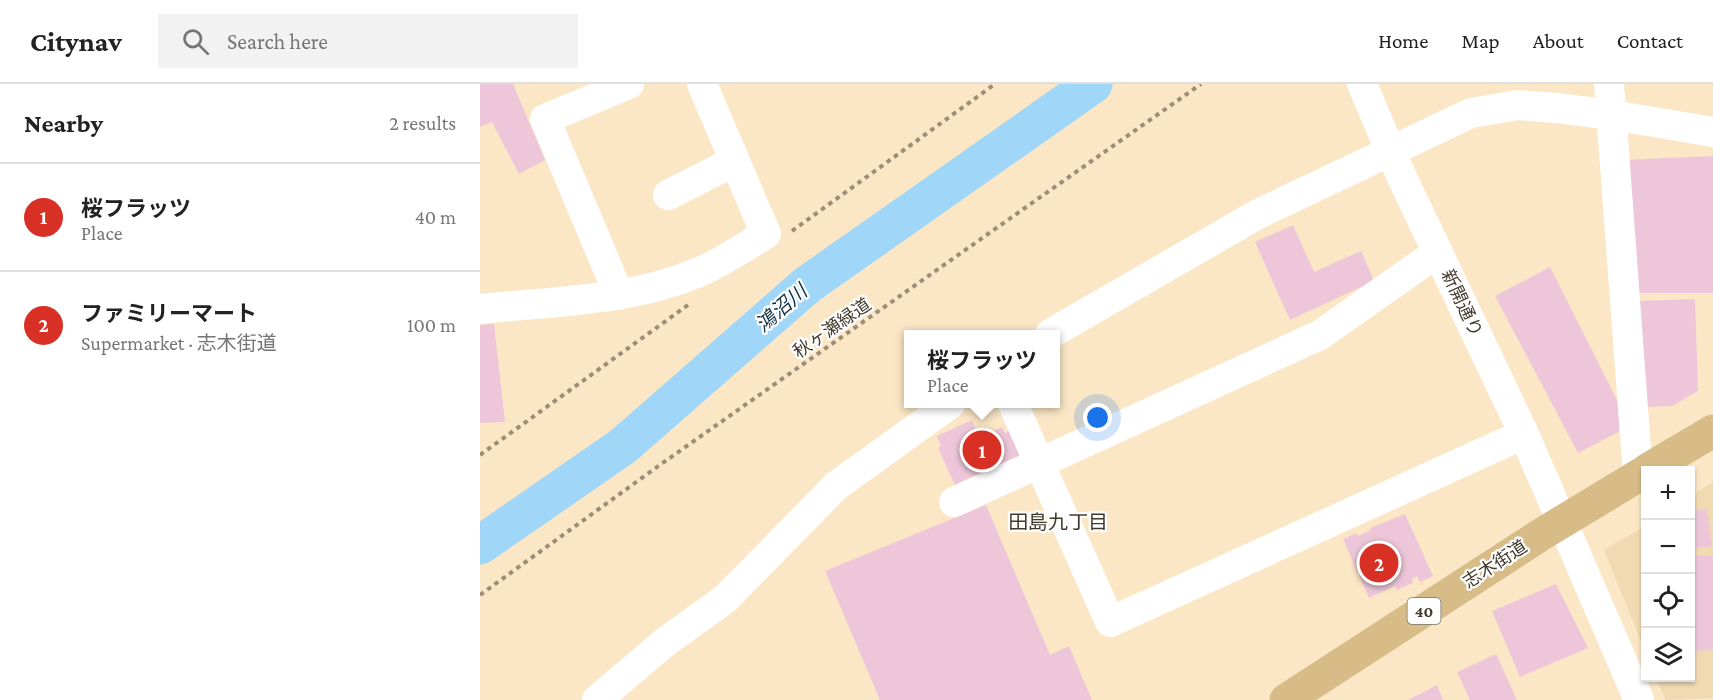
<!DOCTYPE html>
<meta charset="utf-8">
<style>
:root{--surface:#fff;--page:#f2f2f2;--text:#222;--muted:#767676;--line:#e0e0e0;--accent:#d93025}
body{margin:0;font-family:"Crimson Pro","Noto Sans JP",serif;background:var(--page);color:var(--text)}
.controls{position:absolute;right:18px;bottom:18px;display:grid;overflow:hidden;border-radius:0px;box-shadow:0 2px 4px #0004}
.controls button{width:54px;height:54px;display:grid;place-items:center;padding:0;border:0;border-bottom:2px solid var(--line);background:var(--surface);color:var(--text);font:30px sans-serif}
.you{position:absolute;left:618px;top:334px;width:21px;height:21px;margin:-15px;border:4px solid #fff;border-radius:50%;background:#1a73e8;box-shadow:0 0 0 9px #1a73e833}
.badge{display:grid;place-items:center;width:39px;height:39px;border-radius:50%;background:var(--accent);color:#fff;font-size:20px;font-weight:700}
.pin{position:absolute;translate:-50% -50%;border:3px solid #fff;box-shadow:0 2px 6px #0006}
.popup{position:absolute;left:424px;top:246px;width:156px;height:78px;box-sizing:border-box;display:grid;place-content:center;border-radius:0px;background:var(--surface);filter:drop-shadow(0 2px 4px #0005);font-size:20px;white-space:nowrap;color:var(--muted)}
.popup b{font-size:22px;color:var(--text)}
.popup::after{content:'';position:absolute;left:50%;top:100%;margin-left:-12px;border:12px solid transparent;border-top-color:var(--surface)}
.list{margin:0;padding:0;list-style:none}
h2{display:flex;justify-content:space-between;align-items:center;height:78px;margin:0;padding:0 24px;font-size:26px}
h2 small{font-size:20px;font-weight:400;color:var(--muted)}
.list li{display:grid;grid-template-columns:39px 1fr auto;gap:18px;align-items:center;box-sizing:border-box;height:108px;padding:0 24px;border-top:2px solid var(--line)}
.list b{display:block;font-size:22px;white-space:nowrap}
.list p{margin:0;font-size:20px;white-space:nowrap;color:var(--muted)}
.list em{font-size:20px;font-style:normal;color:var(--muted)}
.icon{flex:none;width:33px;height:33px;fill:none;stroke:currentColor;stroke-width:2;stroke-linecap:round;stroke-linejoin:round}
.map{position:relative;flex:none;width:1233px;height:616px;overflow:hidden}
header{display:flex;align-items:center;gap:36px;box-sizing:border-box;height:84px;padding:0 30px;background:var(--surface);border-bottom:2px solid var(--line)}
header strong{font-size:28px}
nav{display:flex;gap:33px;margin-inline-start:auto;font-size:21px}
.search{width:420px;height:54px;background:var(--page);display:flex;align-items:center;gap:15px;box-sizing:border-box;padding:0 21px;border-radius:0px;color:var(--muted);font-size:22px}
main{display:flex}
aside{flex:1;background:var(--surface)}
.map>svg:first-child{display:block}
.built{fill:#f1dab2}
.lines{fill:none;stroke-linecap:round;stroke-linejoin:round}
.river{stroke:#a0d6f8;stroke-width:39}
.building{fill:#edc7d9}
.path{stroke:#9b8d76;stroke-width:4;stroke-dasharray:4.5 4.5;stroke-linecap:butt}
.minor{stroke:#fff;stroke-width:30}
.major{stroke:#d7bc87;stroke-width:33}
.labels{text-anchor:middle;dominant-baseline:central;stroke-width:4.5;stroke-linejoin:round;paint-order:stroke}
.shield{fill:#fff;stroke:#7a756b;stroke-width:1.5}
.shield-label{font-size:16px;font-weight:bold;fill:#413a2c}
.street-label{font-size:18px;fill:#413a2c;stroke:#fff}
.water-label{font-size:20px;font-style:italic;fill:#113142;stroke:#fff}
.neighbourhood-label{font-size:20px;fill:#413a2c;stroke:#fff}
</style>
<header>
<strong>Citynav</strong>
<div class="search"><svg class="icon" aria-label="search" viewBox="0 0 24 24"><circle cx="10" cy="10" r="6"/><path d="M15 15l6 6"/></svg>Search here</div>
<nav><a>Home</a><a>Map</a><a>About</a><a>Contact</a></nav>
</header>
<main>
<aside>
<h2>Nearby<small>2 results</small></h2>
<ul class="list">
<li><span class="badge">1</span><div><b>桜フラッツ</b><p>Place</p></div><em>40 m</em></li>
<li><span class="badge">2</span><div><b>ファミリーマート</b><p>Supermarket · 志木街道</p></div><em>100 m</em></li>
</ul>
</aside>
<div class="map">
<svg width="1233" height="616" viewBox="0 0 1233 616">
<rect width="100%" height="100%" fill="#fbe7c6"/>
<path class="built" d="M 1233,398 L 1233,614 L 1186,616 L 1176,594 L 1210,594 L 1211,412 Z
M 1165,442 L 1165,567 L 1124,466 Z"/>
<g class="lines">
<path class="river" d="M 0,461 L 143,362 L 327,201 L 613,0"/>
</g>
<path class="building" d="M 0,0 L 33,0 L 65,76 L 39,90 L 12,38 L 0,43 Z
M 1233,72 L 1233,209 L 1155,209 L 1143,76 Z
M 813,141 L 834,188 L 881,167 L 894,197 L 810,236 L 775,158 Z
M 1070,183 L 1150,342 L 1098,369 L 1015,212 Z
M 1215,215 L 1218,307 L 1192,322 L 1165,323 L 1156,217 Z
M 14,240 L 25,338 L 0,339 L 0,241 Z
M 492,336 L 499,354 L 522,343 L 525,349 L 534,344 L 545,369 L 475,401 L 458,364 L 461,362 L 457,352 Z
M 506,421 L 570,571 L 589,562 L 612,616 L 400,616 L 345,487 Z
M 1227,425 L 1232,462 L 1210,465 L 1210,427 Z
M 925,430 L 953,492 L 940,498 L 937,492 L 932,495 L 933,499 L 917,506 L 915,502 L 889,514 L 863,455 L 876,449 L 878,452 L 891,446 L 890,444 Z
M 1233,471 L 1233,566 L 1213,567 L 1210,472 Z
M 1076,500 L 1108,564 L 1040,593 L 1012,527 Z
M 1016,570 L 1037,616 L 990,616 L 977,588 Z
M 957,601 L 963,616 L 928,616 Z"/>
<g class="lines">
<path class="path" d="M 312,147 L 515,0
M 0,371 L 208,221
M 0,511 L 177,383 L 721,0"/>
<path class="minor" d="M 882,0 L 919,87 L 1044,350 L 1159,616
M 1129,0 L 1158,392
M 188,111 L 255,77
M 139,211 L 65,35 L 149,0
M 0,225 C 76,217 160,217 230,183 C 250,173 268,161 286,150 L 222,0
M 570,250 L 778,130 L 991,29 L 1038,21 L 1077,24 L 1132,31 L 1233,48
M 533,320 L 630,538 L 1044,350
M 474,418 L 840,251 L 958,168
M 117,616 L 184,559 L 245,515 L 356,402 L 470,320"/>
<path class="major" d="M 1167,386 L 1233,347
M 806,616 L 1062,450 L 1166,387"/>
</g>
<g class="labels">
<rect class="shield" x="927.5" y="514" width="33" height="26" rx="4.5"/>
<g class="shield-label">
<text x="944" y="527">40</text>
</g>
<g class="street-label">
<text transform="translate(982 219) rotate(65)">新開通り</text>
<text transform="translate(352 244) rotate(-35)">秋ヶ瀬緑道</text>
<text transform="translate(1015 480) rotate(-33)">志木街道</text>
</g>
<g class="water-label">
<text transform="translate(301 224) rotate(-41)">鴻沼川</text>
</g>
<g class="neighbourhood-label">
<text x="578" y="438">田島九丁目</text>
</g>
</g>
</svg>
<div class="controls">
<button>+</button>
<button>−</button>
<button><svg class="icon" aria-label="locate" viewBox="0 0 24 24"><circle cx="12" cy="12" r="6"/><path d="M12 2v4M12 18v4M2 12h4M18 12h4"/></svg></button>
<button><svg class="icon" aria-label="layers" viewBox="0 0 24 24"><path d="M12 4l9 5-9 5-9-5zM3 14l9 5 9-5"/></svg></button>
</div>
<div class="you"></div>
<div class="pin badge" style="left:502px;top:366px">1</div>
<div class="popup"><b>桜フラッツ</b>Place</div>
<div class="pin badge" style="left:899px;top:479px">2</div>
</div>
</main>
